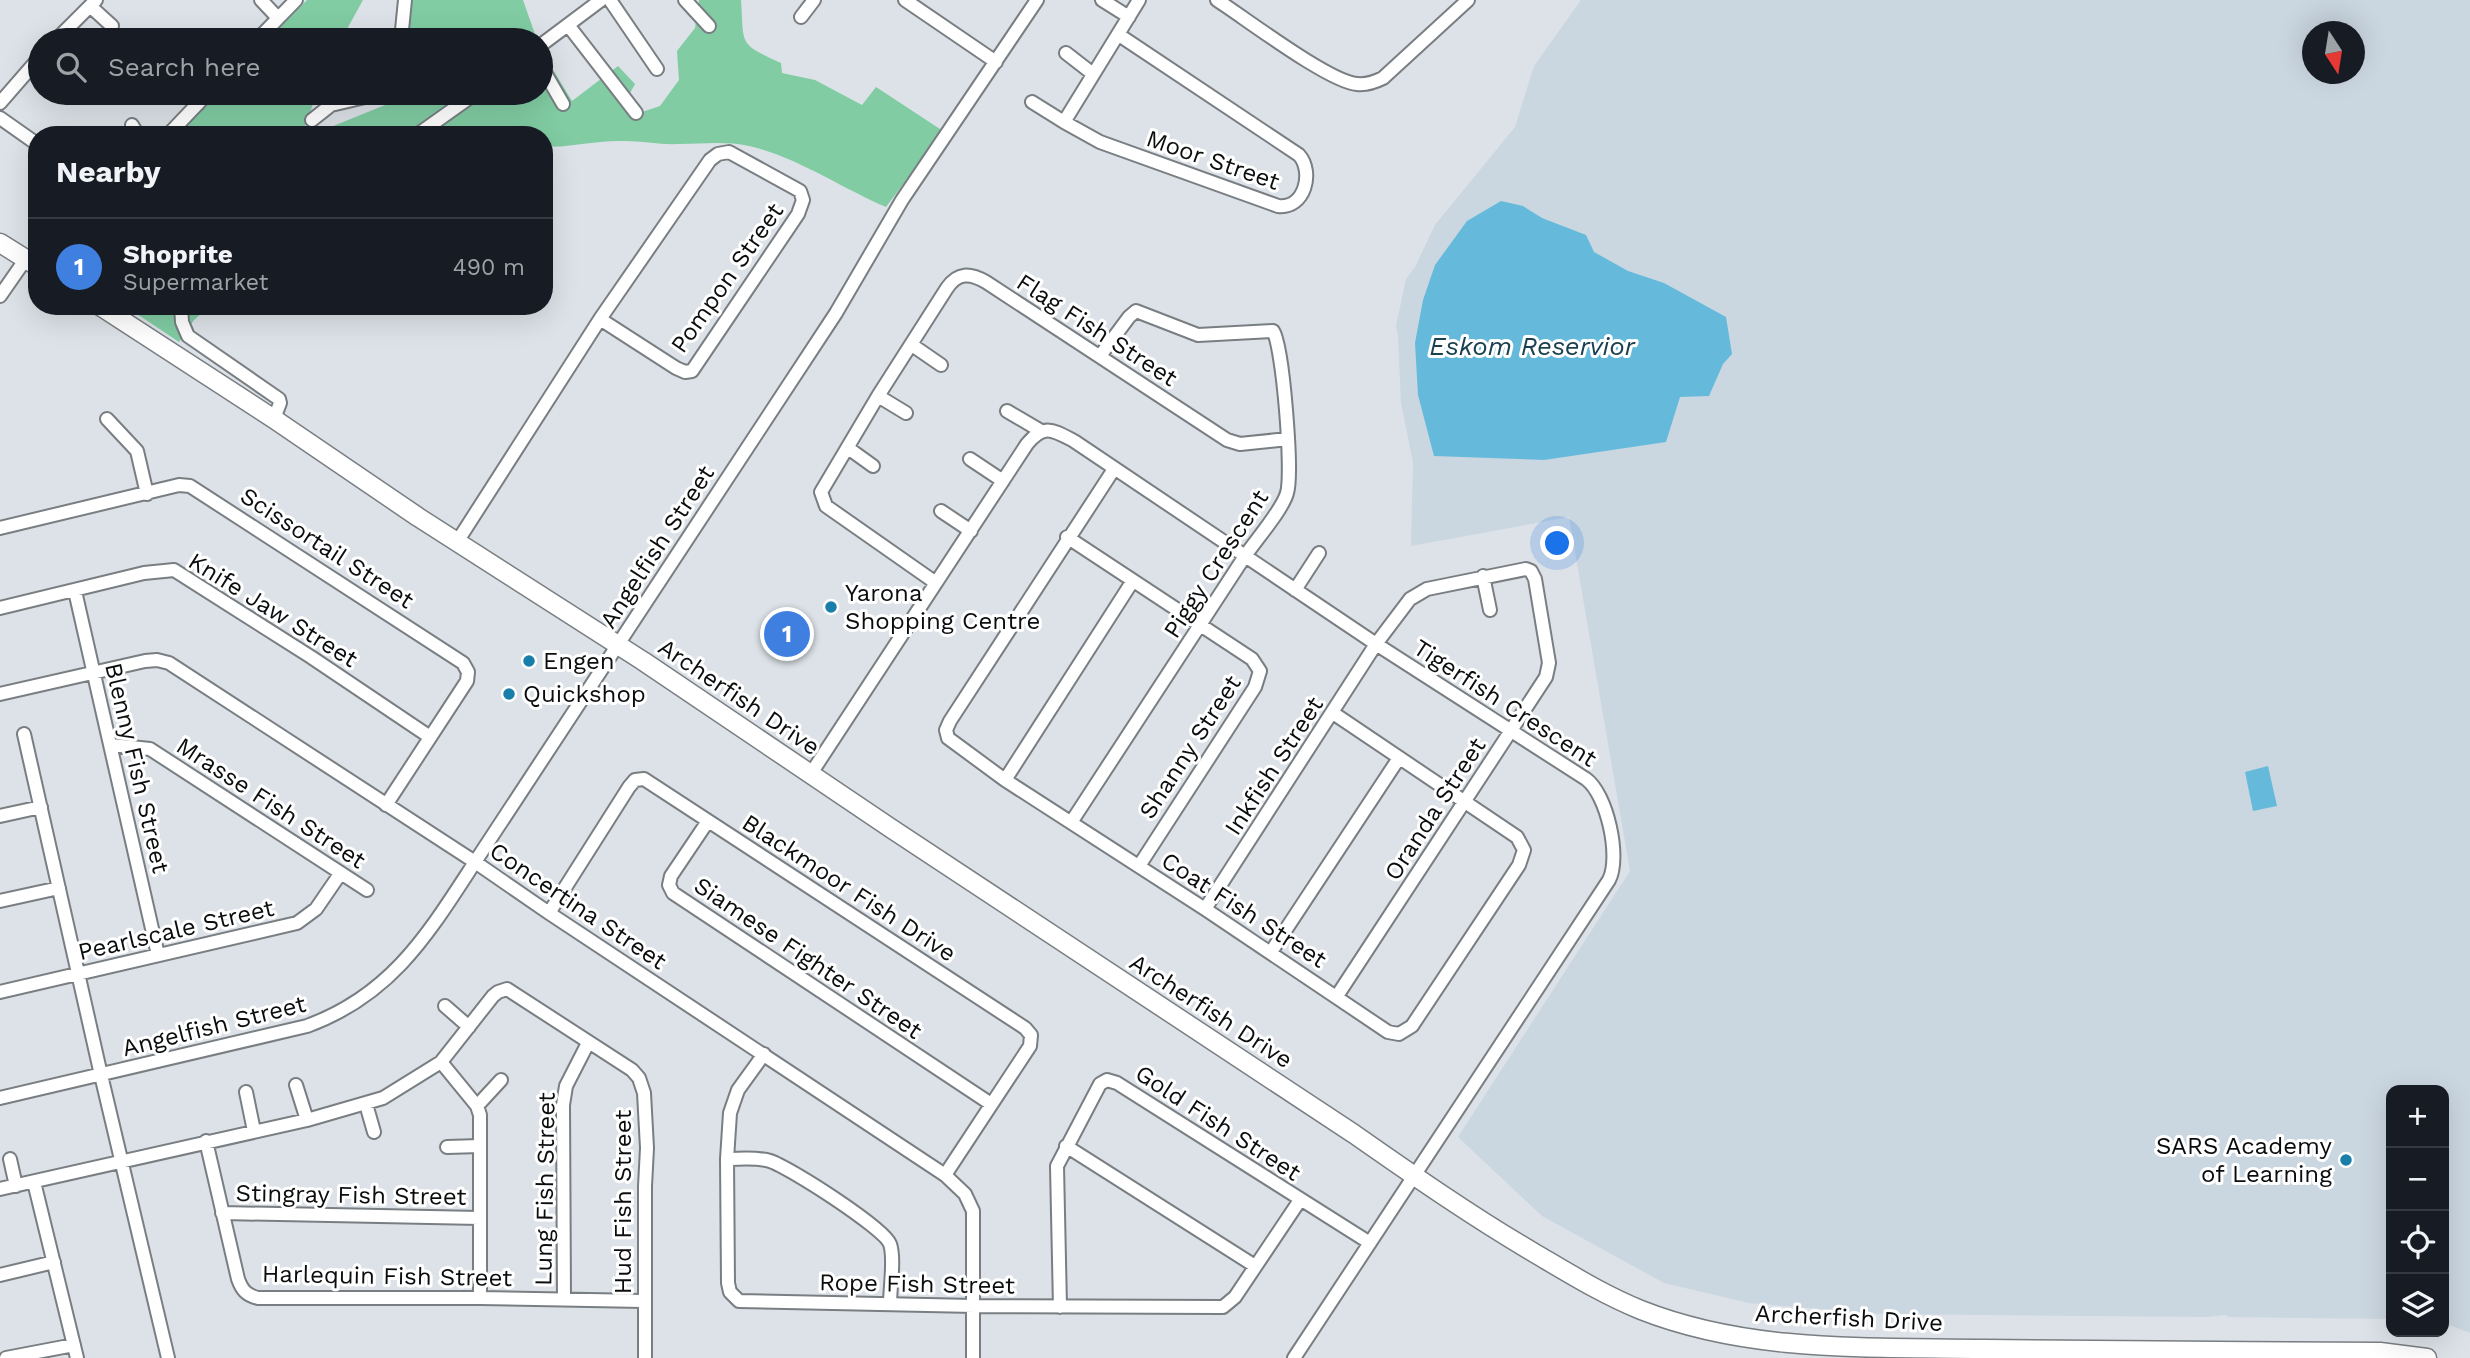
<!DOCTYPE html>
<meta charset="utf-8">
<style>
:root{--surface:#171b24;--page:#20242c;--text:#f1f3f6;--muted:#9ea1a6;--line:#363941;--accent:#db2777}
body{margin:0;font-family:"Work Sans",sans-serif;background:var(--page);color:var(--text)}
.controls{position:absolute;right:21px;bottom:21px;display:grid;overflow:hidden;border-radius:14px;box-shadow:0 7px 28px #0002}
.controls button{width:63px;height:63px;display:grid;place-items:center;padding:0;border:0;border-bottom:2px solid var(--line);background:var(--surface);color:var(--text);font:35px sans-serif}
.compass{position:absolute;left:2302px;top:21px;width:63px;height:63px;border-radius:50%;background:var(--surface);box-shadow:0 7px 28px #0002;rotate:168deg}
.you{position:absolute;left:1558px;top:544px;width:24px;height:24px;margin:-18px;border:5px solid #fff;border-radius:50%;background:#1a73e8;box-shadow:0 0 0 10px #1a73e833}
.badge{display:grid;place-items:center;width:46px;height:46px;border-radius:50%;background:var(--accent);color:#fff;font-size:23px;font-weight:700}
.pin{position:absolute;translate:-50% -50%;border:4px solid #fff;box-shadow:0 2px 7px #0006}
.list{margin:0;padding:0;list-style:none}
h2{display:flex;justify-content:space-between;align-items:center;height:91px;margin:0;padding:0 28px;font-size:30px}
h2 small{font-size:23px;font-weight:400;color:var(--muted)}
.list li{display:grid;grid-template-columns:46px 1fr auto;gap:21px;align-items:center;box-sizing:border-box;height:98px;padding:0 28px;border-top:2px solid var(--line)}
.list b{display:block;font-size:26px;white-space:nowrap}
.list p{margin:0;font-size:23px;white-space:nowrap;color:var(--muted)}
.list em{font-size:23px;font-style:normal;color:var(--muted)}
.icon{flex:none;width:38px;height:38px;fill:none;stroke:currentColor;stroke-width:2;stroke-linecap:round;stroke-linejoin:round}
.map{position:relative;flex:none;width:2470px;height:1358px;overflow:hidden}
.search{position:absolute;background:var(--surface);box-shadow:0 7px 28px #0002;left:28px;top:28px;width:525px;height:77px;display:flex;align-items:center;gap:18px;box-sizing:border-box;padding:0 24px;border-radius:38px;color:var(--muted);font-size:26px}
.panel{position:absolute;background:var(--surface);box-shadow:0 7px 28px #0002;left:28px;top:126px;width:525px;height:189px;border-radius:28px}
.map>svg:first-child{display:block}
.built{fill:#cad6e0;fill-rule:evenodd}
.green{fill:#81cca3}
.water{fill:#65badc}
.lines{fill:none;stroke-linecap:round;stroke-linejoin:round}
.street-casing{stroke:#787e82;stroke-width:16}
.secondary-casing{stroke:#787e82;stroke-width:21}
.street{stroke:#fff;stroke-width:12}
.secondary{stroke:#fff;stroke-width:18}
.poi-dot{fill:#197ea9;stroke:#fff;stroke-width:2.5}
.labels{text-anchor:middle;dominant-baseline:central;stroke-width:6;stroke-linejoin:round;paint-order:stroke}
.street-label{font-size:24px;fill:#0a0c0d;stroke:#fff}
.poi-label{font-size:24px;fill:#0a0c0d;stroke:#fff;text-anchor:start}
.water-label{font-size:26px;font-style:italic;fill:#1b4150;stroke:#fff}
</style>
<div class="map">
<svg width="2470" height="1358" viewBox="0 0 2470 1358">
<rect width="100%" height="100%" fill="#dce2e7"/>
<path class="built" d="M 1581,0 L 2470,0 L 2470,1333 L 2444,1323 L 2444,1090 L 2391,1090 L 2391,1319 L 2229,1317 L 2225,1315 L 2207,1317 L 1882,1314 L 1749,1303 L 1664,1283 L 1542,1216 L 1458,1137 L 1630,871 L 1569,517 L 1411,546 L 1413,462 L 1401,403 L 1398,336 L 1396,326 L 1406,279 L 1415,267 L 1435,225 L 1515,127 L 1534,66 ZM 2312,32 L 2354,32 L 2354,74 L 2312,74 Z"/>
<path class="green" d="M 307,0 L 363,0 L 341,40 L 267,40 Z
M 407,0 L 523,0 L 537,40 L 410,40 Z
M 699,0 L 741,0 C 744,46 738,43 781,63 L 782,73 L 815,80 L 862,105 L 876,87 L 943,131 L 886,207 C 842,188 795,156 749,146 C 726,141 702,144 679,144 C 661,145 643,141 625,141 C 598,140 571,147 544,147 L 544,135 L 311,135 L 395,101 L 396,93 L 541,93 L 541,50 L 572,101 L 618,66 L 635,84 L 626,100 L 639,113 L 660,106 L 679,80 L 677,51 L 695,28 Z
M 217,93 L 317,93 L 302,135 L 176,135 Z
M 125,306 L 210,306 L 194,320 L 179,342 Z"/>
<path class="water" d="M 1501,201 L 1523,206 L 1542,218 L 1586,235 L 1594,252 L 1628,271 L 1664,283 L 1726,317 L 1732,354 L 1723,364 L 1709,396 L 1680,397 L 1666,442 L 1544,460 L 1434,456 L 1418,395 L 1415,343 L 1423,300 L 1435,265 L 1467,221 Z
M 2268,766 L 2277,806 L 2253,811 L 2245,772 Z"/>
<g class="lines">
<g class="street-casing">
<path id="street" d="M 261,0 L 278,18
M 610,0 L 657,69
M 685,0 L 709,26
M 905,0 L 996,62
M 1102,0 L 1129,17
M 1217,0 C 1245,18 1329,82 1357,84 C 1366,85 1375,82 1383,78 L 1468,0
M 90,6 L 112,26
M 801,17 L 814,0
M 568,25 L 636,113
M 1119,35 L 1299,155 C 1314,172 1305,209 1278,206 L 1100,142 L 1064,122 L 1139,0
M 213,37 L 217,40
M 56,40 L 96,0
M 257,40 L 296,0
M 401,40 L 405,0
M 541,45 L 601,0
M 1066,53 L 1093,74
M 541,66 L 563,104
M 186,93 L 198,104
M 1032,102 L 1064,122
M 0,103 L 40,57
M 0,118 L 37,144
M 312,120 L 331,105 L 382,93
M 132,125 L 138,135
M 168,135 L 208,93
M 417,135 L 476,93
M 0,296 L 25,260
M 181,306 L 182,322 L 188,336 L 279,399 L 280,403 L 274,419
M 912,345 L 941,365
M 878,396 L 906,413
M 1007,411 L 1041,431
M 107,419 L 137,451 L 147,494
M 848,448 L 873,466
M 970,459 L 1003,481
M 1114,469 L 950,721 L 946,730 L 948,738 L 1005,780 L 1205,909 L 1388,1032 L 1399,1034 L 1412,1026 L 1519,865 L 1524,850 L 1517,837 L 1333,713
M 941,511 L 971,531
M 0,528 L 179,485 L 190,486 L 463,663 L 468,672 L 467,681 L 386,805
M 1067,537 L 1252,659 L 1260,671 L 1255,687 L 1139,866
M 457,542 L 600,319 L 710,160 L 718,154 L 729,152 L 800,191 L 803,200 L 798,214 L 692,371 L 685,372 L 676,368 L 600,319
M 1483,576 L 1490,610
M 936,583 L 826,506 L 821,492 L 878,396 L 947,288 C 958,272 970,273 986,282 L 1227,440 L 1240,444 L 1288,439
M 1295,590 L 1319,553
M 75,591 L 158,955
M 0,608 L 144,573 L 174,570 L 311,657 L 430,737
M 0,694 L 145,661 L 157,660 L 169,663 L 475,862 L 549,913 L 945,1175 L 965,1194 L 973,1211 L 973,1358
M 24,734 L 101,1075 L 168,1358
M 111,745 L 150,749 L 367,890
M 810,775 L 1027,444 C 1044,423 1053,430 1074,441 L 1376,644 L 1586,779 C 1607,794 1621,857 1609,880 L 1294,1358
M 1005,780 L 1132,582
M 0,816 L 41,807
M 708,821 L 671,876 L 669,885 L 673,893 L 991,1104
M 1072,821 C 1129,734 1186,647 1243,559 C 1254,542 1282,511 1287,493 C 1293,473 1283,346 1273,331 L 1198,335 L 1136,311 L 1129,317 L 1100,356
M 0,901 L 59,888
M 1205,909 L 1376,644 L 1410,599 L 1427,589 L 1526,569 L 1531,571 L 1535,579 L 1549,663 L 1546,677 L 1337,996
M 549,913 L 629,787 L 635,780 L 644,779 L 1025,1028 L 1031,1035 L 1030,1046 L 945,1175
M 1271,952 L 1399,758
M 0,992 L 297,923 L 316,909 L 340,874
M 445,1006 L 469,1027
M 764,1054 L 738,1090 L 730,1113 L 727,1159 L 728,1283 L 730,1292 L 739,1301 L 974,1306 L 1223,1307 L 1235,1297 L 1300,1200
M 441,1062 L 477,1106 L 480,1115 L 480,1298
M 296,1085 L 307,1120
M 246,1092 L 254,1131
M 0,1098 L 307,1026 C 392,995 428,934 475,862 L 836,313 L 902,200 L 1037,0
M 366,1104 L 374,1132
M 477,1106 L 501,1080
M 206,1141 L 238,1279 C 242,1290 246,1295 258,1298 L 480,1298 L 643,1301
M 1066,1146 L 1255,1266
M 447,1147 L 480,1146
M 10,1159 L 16,1186
M 727,1159 C 741,1159 757,1157 770,1161 C 789,1167 884,1228 890,1244 C 895,1258 890,1288 890,1304
M 34,1182 L 77,1358
M 0,1189 L 307,1120 L 383,1098 L 441,1062 L 493,996 L 498,992 L 507,989 L 632,1070 L 639,1078 L 644,1093 L 647,1148 L 645,1186 L 645,1358
M 222,1213 L 480,1218
M 0,1275 L 54,1262
M 564,1299 L 563,1105 L 566,1086 L 588,1043
M 1060,1307 L 1057,1166 L 1100,1084 L 1107,1080 L 1117,1083 L 1370,1243
M 6,1358 L 74,1345"/>
</g>
<g class="secondary-casing">
<path id="secondary" d="M 0,243 L 37,266
M 100,306 L 274,419 L 418,517 L 643,661 L 892,829 L 1354,1134 C 1414,1176 1473,1217 1536,1254 C 1570,1274 1604,1295 1641,1310 C 1750,1353 1869,1347 1984,1349 C 2116,1351 2248,1351 2380,1352 L 2427,1358"/>
</g>
<use href="#street" class="street"/>
<use href="#secondary" class="secondary"/>
</g>
<g class="poi-dot">
<circle cx="831" cy="607" r="7"/>
<circle cx="529" cy="661" r="7"/>
<circle cx="509" cy="694" r="7"/>
<circle cx="2346" cy="1160" r="7"/>
</g>
<g class="labels">
<g class="street-label">
<text transform="translate(1213 160) rotate(19)">Moor Street</text>
<text transform="translate(727 278) rotate(-55)">Pompon Street</text>
<text transform="translate(1097 330) rotate(33)">Flag Fish Street</text>
<text transform="translate(657 547) rotate(-57)">Angelfish Street</text>
<text transform="translate(327 548) rotate(33)">Scissortail Street</text>
<text transform="translate(1216 564) rotate(-57)">Piggy Crescent</text>
<text transform="translate(273 610) rotate(32)">Knife Jaw Street</text>
<text transform="translate(739 697) rotate(34)">Archerfish Drive</text>
<text transform="translate(1505 703) rotate(33)">Tigerfish Crescent</text>
<text transform="translate(1190 747) rotate(-57)">Shanny Street</text>
<text transform="translate(1274 766) rotate(-57)">Inkfish Street</text>
<text transform="translate(137 768) rotate(77)">Blenny Fish Street</text>
<text transform="translate(271 803) rotate(33)">Mrasse Fish Street</text>
<text transform="translate(1435 809) rotate(-57)">Oranda Street</text>
<text transform="translate(849 888) rotate(33)">Blackmoor Fish Drive</text>
<text transform="translate(578 906) rotate(34)">Concertina Street</text>
<text transform="translate(1244 910) rotate(33)">Coat Fish Street</text>
<text transform="translate(176 930) rotate(-13)">Pearlscale Street</text>
<text transform="translate(808 958) rotate(34)">Siamese Fighter Street</text>
<text transform="translate(1211 1011) rotate(33)">Archerfish Drive</text>
<text transform="translate(214 1026) rotate(-14)">Angelfish Street</text>
<text transform="translate(1218 1123) rotate(33)">Gold Fish Street</text>
<text transform="translate(545 1189) rotate(-89)">Lung Fish Street</text>
<text transform="translate(351 1195) rotate(1)">Stingray Fish Street</text>
<text transform="translate(623 1202) rotate(-90)">Hud Fish Street</text>
<text transform="translate(387 1276) rotate(1)">Harlequin Fish Street</text>
<text transform="translate(917 1284) rotate(1)">Rope Fish Street</text>
<text transform="translate(1849 1318) rotate(3)">Archerfish Drive</text>
</g>
<g class="poi-label">
<text x="845" y="593">Yarona<tspan x="845" dy="28">Shopping Centre</tspan></text>
<text x="543" y="661">Engen</text>
<text x="523" y="694">Quickshop</text>
<text x="2332" y="1146" text-anchor="end">SARS Academy<tspan x="2332" dy="28">of Learning</tspan></text>
</g>
<g class="water-label">
<text x="1532" y="346">Eskom Reservior</text>
</g>
</g>
</svg>
<div class="controls">
<button>+</button>
<button>−</button>
<button><svg class="icon" aria-label="locate" viewBox="0 0 24 24"><circle cx="12" cy="12" r="6"/><path d="M12 2v4M12 18v4M2 12h4M18 12h4"/></svg></button>
<button><svg class="icon" aria-label="layers" viewBox="0 0 24 24"><path d="M12 4l9 5-9 5-9-5zM3 14l9 5 9-5"/></svg></button>
</div>
<svg class="compass" viewBox="-18 -18 36 36"><path d="M0-13l5 13h-10z" fill="#e53935"/><path d="M0 13l5-13h-10z" fill="#9ea1a6"/></svg>
<div class="you"></div>
<div class="pin badge" style="left:787px;top:634px;background:#3f7fe0">1</div>
<div class="search"><svg class="icon" aria-label="search" viewBox="0 0 24 24"><circle cx="10" cy="10" r="6"/><path d="M15 15l6 6"/></svg>Search here</div>
<section class="panel">
<h2>Nearby<small></small></h2>
<ul class="list">
<li><span class="badge" style="background:#3f7fe0">1</span><div><b>Shoprite</b><p>Supermarket</p></div><em>490 m</em></li>
</ul>
</section>
</div>
